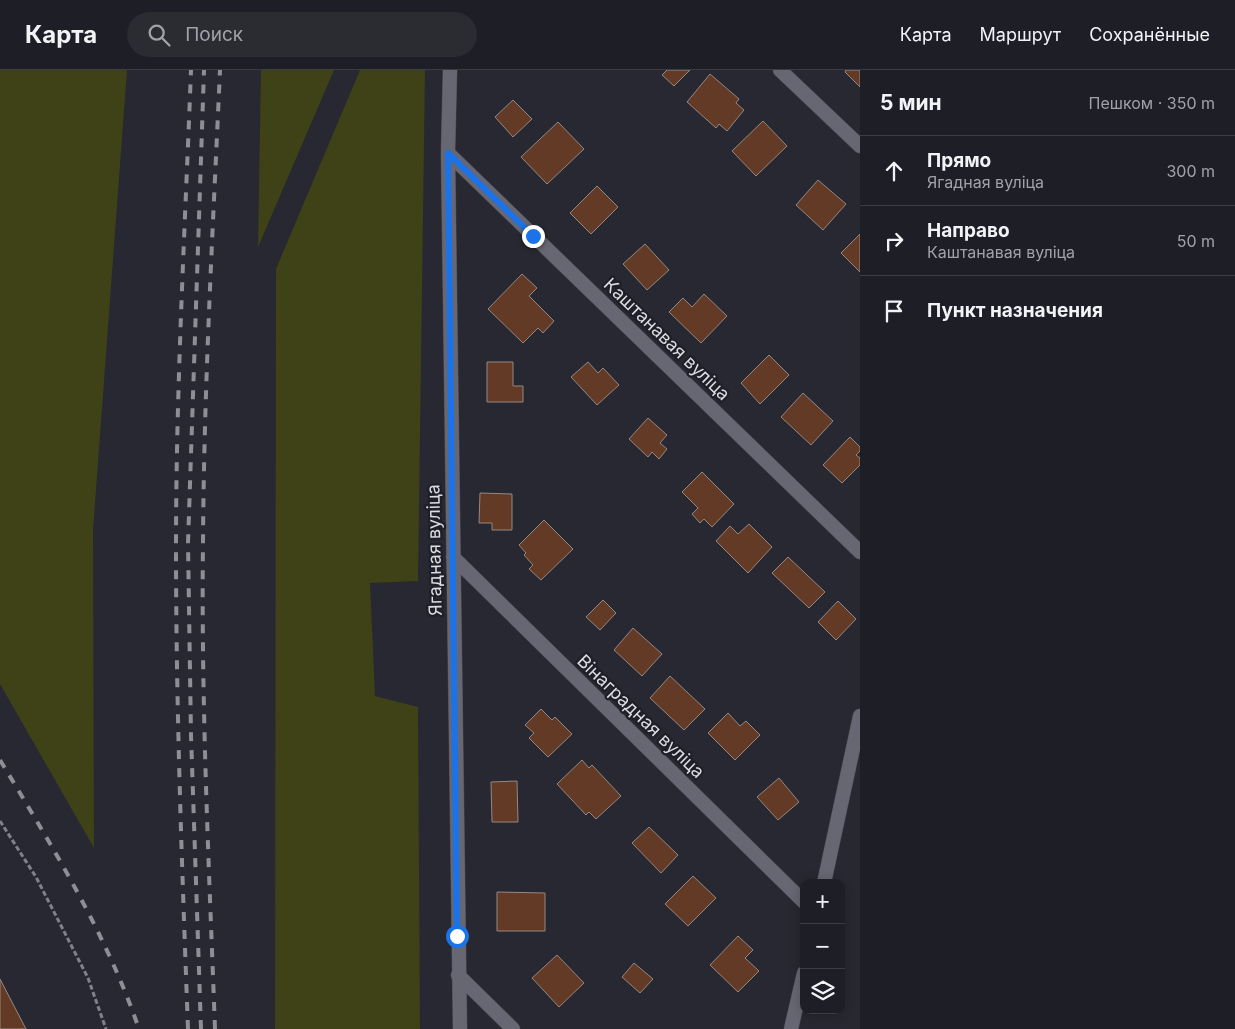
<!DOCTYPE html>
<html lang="ru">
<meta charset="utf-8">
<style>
:root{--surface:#1e1e26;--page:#2b2b32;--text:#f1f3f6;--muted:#a1a2a7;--line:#3c3c43}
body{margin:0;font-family:Inter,sans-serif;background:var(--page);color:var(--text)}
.controls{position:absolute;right:15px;bottom:15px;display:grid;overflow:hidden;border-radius:10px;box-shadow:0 2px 12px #0003}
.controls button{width:45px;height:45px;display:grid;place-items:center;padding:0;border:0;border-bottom:1px solid var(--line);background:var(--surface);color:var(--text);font:25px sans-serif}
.stop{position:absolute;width:15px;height:15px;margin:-11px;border:4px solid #1a73e8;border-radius:50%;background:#fff}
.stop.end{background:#1a73e8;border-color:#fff;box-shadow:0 1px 5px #0008}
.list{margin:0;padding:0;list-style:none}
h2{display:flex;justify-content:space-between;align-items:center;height:65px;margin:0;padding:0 20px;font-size:21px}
h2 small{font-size:16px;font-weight:400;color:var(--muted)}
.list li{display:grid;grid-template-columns:32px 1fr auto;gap:15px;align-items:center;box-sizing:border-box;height:70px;padding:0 20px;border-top:1px solid var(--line)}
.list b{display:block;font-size:19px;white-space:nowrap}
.list p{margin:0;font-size:16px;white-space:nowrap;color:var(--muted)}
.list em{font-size:16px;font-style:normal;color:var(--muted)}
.icon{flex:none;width:28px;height:28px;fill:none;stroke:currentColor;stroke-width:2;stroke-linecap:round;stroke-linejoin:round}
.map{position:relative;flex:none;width:860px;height:959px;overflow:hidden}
header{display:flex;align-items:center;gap:30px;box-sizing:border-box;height:70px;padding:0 25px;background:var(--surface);border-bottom:1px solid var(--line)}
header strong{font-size:24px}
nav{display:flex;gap:28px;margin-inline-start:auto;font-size:18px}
.search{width:350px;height:45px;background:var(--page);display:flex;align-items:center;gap:12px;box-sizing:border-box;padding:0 18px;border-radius:28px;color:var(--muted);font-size:19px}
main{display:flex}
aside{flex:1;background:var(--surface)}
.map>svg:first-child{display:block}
.green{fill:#3f4116}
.building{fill:#633a25;stroke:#958882}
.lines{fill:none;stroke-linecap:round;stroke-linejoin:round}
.minor-casing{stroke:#46464e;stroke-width:15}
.path{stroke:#808189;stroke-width:3;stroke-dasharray:5 2.5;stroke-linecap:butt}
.minor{stroke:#676773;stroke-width:14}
.rail{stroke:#8e8f96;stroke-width:4;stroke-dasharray:9 9;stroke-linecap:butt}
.route{stroke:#1a73e8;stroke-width:6}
.labels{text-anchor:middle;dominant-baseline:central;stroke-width:4.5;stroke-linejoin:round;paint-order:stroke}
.street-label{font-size:18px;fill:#dcdde3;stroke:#1e1f28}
</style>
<header>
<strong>Карта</strong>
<div class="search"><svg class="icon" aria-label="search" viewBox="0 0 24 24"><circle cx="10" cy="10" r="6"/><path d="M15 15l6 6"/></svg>Поиск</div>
<nav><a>Карта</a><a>Маршрут</a><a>Сохранённые</a></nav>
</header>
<main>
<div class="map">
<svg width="860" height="959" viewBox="0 0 860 959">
<rect width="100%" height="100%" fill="#282832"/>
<path class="green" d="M 0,0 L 127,0 L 93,460 L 94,778 L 0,614 Z
M 261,0 L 334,0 L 258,177 Z
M 360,0 L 425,0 L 418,511 L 370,513 L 375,626 L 418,637 L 420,959 L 275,959 L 276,199 Z"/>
<path class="building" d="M 667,0 L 690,0 L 674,16 L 662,5 Z
M 846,0 L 860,0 L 860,17 L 845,2 Z
M 710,4 L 739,29 L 736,33 L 744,40 L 727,61 L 719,54 L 716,58 L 687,32 Z
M 513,30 L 532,49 L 513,67 L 495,47 Z
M 763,51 L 787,76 L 756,106 L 732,81 Z
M 558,52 L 584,79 L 547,114 L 521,87 Z
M 818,110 L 846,134 L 823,160 L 796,135 Z
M 597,116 L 618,137 L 591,164 L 570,143 Z
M 860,164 L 860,202 L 841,183 Z
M 645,174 L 669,200 L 647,220 L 623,194 Z
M 522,204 L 537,218 L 529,226 L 554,251 L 543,263 L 538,258 L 523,273 L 488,239 Z
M 704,224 L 727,246 L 701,273 L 669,242 L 683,228 L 692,237 Z
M 769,285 L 789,305 L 760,334 L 741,313 Z
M 487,292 L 513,292 L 513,316 L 523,316 L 523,332 L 487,332 Z
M 588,292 L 598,303 L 603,298 L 619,315 L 597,335 L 571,307 Z
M 803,323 L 833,351 L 811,375 L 781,347 Z
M 648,348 L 667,365 L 660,373 L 667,379 L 659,389 L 652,382 L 648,387 L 629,369 Z
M 850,367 L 860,377 L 860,381 L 856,385 L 860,388 L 860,395 L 842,413 L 823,395 Z
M 702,402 L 734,434 L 712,457 L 704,449 L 700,453 L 692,444 L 698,438 L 682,422 Z
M 480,423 L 512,424 L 512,460 L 492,460 L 492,453 L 479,453 Z
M 544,450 L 573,479 L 541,510 L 529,499 L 533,495 L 524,485 L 526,483 L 519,475 Z
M 749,454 L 772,477 L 748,503 L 716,471 L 730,456 L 738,464 Z
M 788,487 L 825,522 L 809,538 L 772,503 Z
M 603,530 L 616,543 L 600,560 L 586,547 Z
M 838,531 L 856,549 L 836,570 L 818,552 Z
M 633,558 L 662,584 L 642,606 L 614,580 Z
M 670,606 L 705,639 L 684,660 L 650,628 Z
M 541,639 L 552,650 L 555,647 L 572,664 L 548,687 L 529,668 L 534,663 L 525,655 Z
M 728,643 L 740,656 L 746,651 L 760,665 L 735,690 L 708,663 Z
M 582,690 L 589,698 L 592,695 L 621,726 L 596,749 L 589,742 L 586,745 L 557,714 Z
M 779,708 L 799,732 L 778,750 L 757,727 Z
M 517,711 L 518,752 L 492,752 L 491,712 Z
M 649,757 L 678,785 L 661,803 L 632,773 Z
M 693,806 L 716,828 L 688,856 L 665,834 Z
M 497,822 L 545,823 L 545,861 L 497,861 Z
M 738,866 L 753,880 L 745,888 L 759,901 L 738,922 L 710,895 Z
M 557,885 L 584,913 L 559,937 L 532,908 Z
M 634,893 L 653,909 L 640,923 L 622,907 Z
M 0,909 L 26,959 L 0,959 Z"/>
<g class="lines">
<g class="minor-casing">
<path id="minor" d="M 450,0 L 448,83 L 460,959
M 780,0 L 860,76
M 448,83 L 860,482
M 453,487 L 804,832
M 824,813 L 860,646
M 458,905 L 513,959
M 791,959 L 804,903"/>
</g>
<path class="path" d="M 0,751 L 36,807 L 88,908 L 106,959"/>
<use href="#minor" class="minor"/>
<path class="rail" d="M 0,690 C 52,776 106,863 139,959
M 188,959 C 182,798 176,638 176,477 C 176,318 185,159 191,0
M 201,959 L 191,665 L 188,473 L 204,0
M 215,959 C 209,797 201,635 203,472 C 204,315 213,157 220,0"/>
</g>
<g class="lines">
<path class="route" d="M 457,866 L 448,83 L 533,166"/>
</g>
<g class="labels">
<g class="street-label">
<text transform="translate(667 269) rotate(44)">Каштанавая вуліца</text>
<text transform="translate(434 480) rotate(-91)">Ягадная вуліца</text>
<text transform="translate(641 646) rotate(44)">Вінаградная вуліца</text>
</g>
</g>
</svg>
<div class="controls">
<button>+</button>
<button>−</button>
<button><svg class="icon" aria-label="layers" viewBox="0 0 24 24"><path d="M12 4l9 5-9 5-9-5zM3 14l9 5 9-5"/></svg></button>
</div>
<div class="stop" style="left:457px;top:866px"></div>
<div class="stop end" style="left:533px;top:166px"></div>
</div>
<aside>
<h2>5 мин<small>Пешком · 350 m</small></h2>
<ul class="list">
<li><svg class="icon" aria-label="ahead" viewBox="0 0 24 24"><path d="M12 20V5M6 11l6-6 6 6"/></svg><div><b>Прямо</b><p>Ягадная вуліца</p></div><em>300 m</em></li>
<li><svg class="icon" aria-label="right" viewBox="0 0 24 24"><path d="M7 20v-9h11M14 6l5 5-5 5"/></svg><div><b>Направо</b><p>Каштанавая вуліца</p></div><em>50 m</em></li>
<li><svg class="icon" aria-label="arrive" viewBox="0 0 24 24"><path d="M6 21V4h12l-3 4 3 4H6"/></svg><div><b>Пункт назначения</b></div></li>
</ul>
</aside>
</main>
